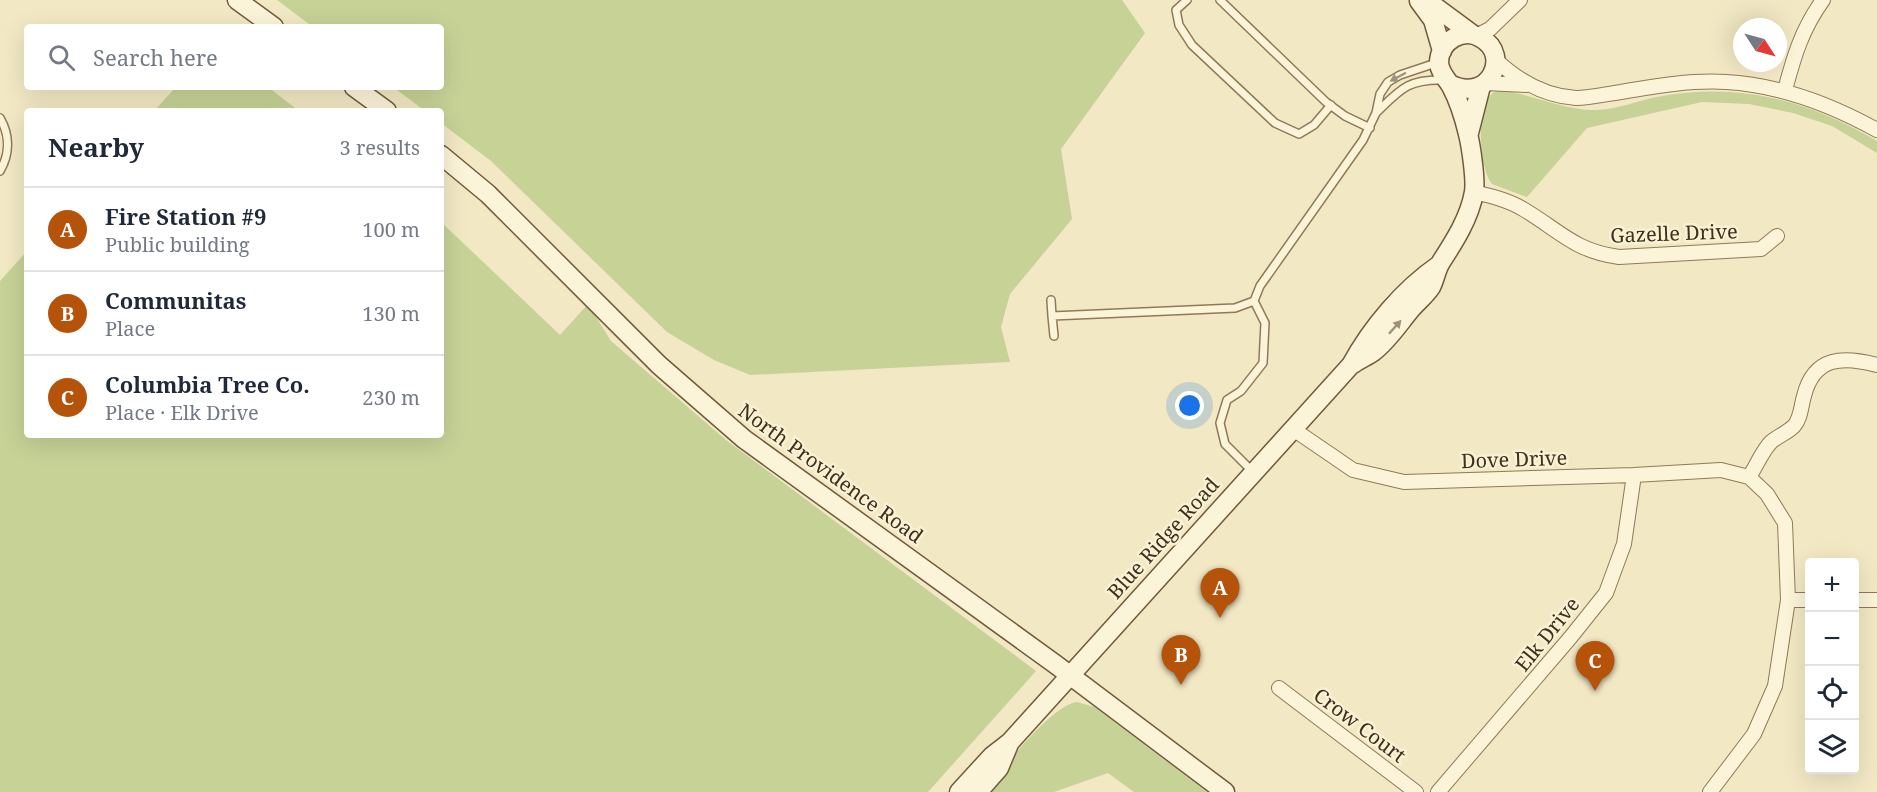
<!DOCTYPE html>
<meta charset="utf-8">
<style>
:root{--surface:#fff;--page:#f6f6f7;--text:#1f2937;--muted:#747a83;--line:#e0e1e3;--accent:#b45309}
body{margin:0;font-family:"Noto Serif",serif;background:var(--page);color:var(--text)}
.controls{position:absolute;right:18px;bottom:18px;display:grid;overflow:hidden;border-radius:6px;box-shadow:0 6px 24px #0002}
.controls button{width:54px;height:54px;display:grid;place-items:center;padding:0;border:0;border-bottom:2px solid var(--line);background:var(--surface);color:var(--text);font:30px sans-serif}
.compass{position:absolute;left:1733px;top:18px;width:54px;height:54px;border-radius:50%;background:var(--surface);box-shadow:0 6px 24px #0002;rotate:126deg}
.you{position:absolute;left:1190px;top:406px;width:21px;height:21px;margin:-15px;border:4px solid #fff;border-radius:50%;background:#1a73e8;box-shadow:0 0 0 9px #1a73e833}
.badge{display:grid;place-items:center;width:39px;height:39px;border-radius:50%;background:var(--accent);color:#fff;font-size:20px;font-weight:700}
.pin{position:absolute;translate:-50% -50px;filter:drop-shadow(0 2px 3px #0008)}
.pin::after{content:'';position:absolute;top:32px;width:21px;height:18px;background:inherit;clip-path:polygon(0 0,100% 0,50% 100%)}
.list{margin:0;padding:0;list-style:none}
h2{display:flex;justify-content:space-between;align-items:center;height:78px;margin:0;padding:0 24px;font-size:26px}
h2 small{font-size:20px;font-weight:400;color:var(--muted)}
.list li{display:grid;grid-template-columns:39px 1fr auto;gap:18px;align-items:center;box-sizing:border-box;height:84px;padding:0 24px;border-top:2px solid var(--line)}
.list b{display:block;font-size:22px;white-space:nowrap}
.list p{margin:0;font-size:20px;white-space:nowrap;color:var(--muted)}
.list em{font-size:20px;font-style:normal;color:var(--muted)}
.icon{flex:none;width:33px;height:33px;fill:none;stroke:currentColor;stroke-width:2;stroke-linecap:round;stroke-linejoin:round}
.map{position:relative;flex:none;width:1877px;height:792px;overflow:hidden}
.search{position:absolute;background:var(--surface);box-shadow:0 6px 24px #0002;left:24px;top:24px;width:420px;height:66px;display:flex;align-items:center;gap:15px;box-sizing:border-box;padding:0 21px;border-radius:6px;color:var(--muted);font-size:22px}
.panel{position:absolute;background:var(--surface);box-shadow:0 6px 24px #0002;left:24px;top:108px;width:420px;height:330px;border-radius:6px}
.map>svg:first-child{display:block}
.green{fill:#c6d296}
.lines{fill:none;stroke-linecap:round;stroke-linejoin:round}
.lane-casing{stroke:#8f7a58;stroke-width:10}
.street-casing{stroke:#8f7a58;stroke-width:16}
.secondary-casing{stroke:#715a3b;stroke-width:21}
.lane{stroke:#fcf4d8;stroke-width:7}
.street{stroke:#fcf4d8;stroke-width:14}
.secondary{stroke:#fcf4d8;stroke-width:18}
.oneway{fill:#9d927a}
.labels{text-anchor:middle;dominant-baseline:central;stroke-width:5;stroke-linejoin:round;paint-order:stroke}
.street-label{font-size:20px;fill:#3e301d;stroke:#f9f1d4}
</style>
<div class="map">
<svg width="1877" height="792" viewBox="0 0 1877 792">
<rect width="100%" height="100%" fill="#f2e8c4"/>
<path class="green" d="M 277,0 L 1122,0 L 1145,33 L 1061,149 L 1072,219 L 1010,294 L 1001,327 L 1010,362 L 750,375 L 714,360 L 667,332 L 491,161 L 441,123 L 441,111 L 425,111 L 393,87 L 441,87 L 441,27 L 313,27 Z
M 176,87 L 268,87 L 299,111 L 154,111 Z
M 1497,90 C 1531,93 1561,110 1595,110 C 1618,110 1641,99 1662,96 C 1740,82 1810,101 1877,141 L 1877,153 L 1832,126 L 1793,113 L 1749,104 L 1702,102 L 1587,128 L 1527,197 L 1492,184 C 1480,170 1478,121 1484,104 C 1487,98 1492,93 1497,90 Z
M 441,222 L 560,335 L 588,304 L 611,341 L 726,440 L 1036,671 L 928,792 L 0,792 L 0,281 L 27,251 L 27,435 L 441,435 Z
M 1077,702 L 1094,707 L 1207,792 L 1134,792 L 1108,773 L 1054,792 L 983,792 C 1002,770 1051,705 1077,702 Z"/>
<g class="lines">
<g class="lane-casing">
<path id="lane" d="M 1187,0 L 1176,10 L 1179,25 L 1192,45 L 1275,123 L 1299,134 L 1314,125 L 1331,105
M 1220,0 L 1326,102 L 1345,116 L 1370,128
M 1376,113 C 1400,90 1407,79 1443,80
M 0,118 C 10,135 10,154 0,171
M 1051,300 L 1052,316
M 1054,336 L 1052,316 L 1235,308 L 1254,301
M 1253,472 L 1225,444 L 1220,423 L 1227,400 L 1241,391 L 1263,363 L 1265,323 L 1254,301 L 1260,286 L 1363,140 L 1376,113 L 1380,94 L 1388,82 L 1400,75 L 1439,62"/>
</g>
<g class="street-casing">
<path id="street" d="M 1476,36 L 1490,29 L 1520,0
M 1495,59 C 1517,80 1544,96 1576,98 C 1591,98 1606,94 1621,92 C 1656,86 1691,80 1726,82 C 1780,85 1830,104 1877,130
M 1485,83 L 1527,85
M 1785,90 C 1794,56 1802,29 1823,0
M 1474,192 C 1491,196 1508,200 1523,209 C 1559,230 1574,251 1619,257 L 1761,249 L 1777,236
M 1293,429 L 1353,470 L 1404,482 L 1634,475 L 1721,470 L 1749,477 L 1767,494 L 1785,523 L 1788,600 L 1775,686 L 1754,734 L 1710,792
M 1749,477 C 1756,467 1762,451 1771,442 C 1778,436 1787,433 1794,426 C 1801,418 1801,406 1804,396 C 1814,356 1843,356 1877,365
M 1788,600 L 1810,600
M 1854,600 L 1877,600
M 1279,688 L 1416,792
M 1438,792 L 1570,638 L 1606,593 L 1624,544 L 1634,475"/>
</g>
<g class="secondary-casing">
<path id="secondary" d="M 237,0 L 274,27
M 1426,0 L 1472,34
M 1419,1 L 1433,20 L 1442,51
M 354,87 L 387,111
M 1469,133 L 1481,86
M 441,155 L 488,194 L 659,365 L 744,439 L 1055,664 L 1225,792
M 1353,364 C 1359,360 1367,356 1373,352 C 1388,341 1400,322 1412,308 C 1418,301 1426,295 1431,287 C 1435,280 1436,270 1441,262 C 1454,242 1470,217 1474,192 C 1476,180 1471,146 1468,134 C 1464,117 1459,101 1451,86 C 1446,78 1440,73 1439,63 C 1439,41 1463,27 1481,38 C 1512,55 1489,104 1450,84
M 959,792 L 992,756 L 1010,742 L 1351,365 C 1372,327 1403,290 1439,265
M 978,792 L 999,768 L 1009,744"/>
</g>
<use href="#lane" class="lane"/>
<use href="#street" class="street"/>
<use href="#secondary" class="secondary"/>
</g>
<defs><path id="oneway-solid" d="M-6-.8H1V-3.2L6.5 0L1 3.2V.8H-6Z" transform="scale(1.5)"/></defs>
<g class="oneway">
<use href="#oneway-solid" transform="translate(1398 77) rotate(152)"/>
<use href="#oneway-solid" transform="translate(1395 327) rotate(-48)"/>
</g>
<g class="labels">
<g class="street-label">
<text transform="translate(1674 233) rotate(-2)">Gazelle Drive</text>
<text transform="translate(1514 459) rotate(-2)">Dove Drive</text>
<text transform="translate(831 473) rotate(36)">North Providence Road</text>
<text transform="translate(1163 538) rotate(-48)">Blue Ridge Road</text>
<text transform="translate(1547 634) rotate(-51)">Elk Drive</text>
<text transform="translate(1360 725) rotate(37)">Crow Court</text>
</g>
</g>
</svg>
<div class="controls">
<button>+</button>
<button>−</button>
<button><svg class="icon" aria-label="locate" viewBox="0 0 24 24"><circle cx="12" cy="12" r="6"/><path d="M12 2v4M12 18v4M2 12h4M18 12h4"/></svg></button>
<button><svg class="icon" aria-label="layers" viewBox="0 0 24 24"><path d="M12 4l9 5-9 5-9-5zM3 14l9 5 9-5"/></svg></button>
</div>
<svg class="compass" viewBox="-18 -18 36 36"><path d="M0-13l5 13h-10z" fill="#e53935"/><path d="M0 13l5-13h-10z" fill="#747a83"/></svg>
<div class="you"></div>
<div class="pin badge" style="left:1220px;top:618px">A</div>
<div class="pin badge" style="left:1181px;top:685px">B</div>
<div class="pin badge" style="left:1595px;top:691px">C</div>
<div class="search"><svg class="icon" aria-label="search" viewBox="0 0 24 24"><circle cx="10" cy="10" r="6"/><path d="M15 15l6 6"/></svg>Search here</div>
<section class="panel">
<h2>Nearby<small>3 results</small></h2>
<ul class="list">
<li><span class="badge">A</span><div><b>Fire Station #9</b><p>Public building</p></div><em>100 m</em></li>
<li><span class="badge">B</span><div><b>Communitas</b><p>Place</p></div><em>130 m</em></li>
<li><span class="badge">C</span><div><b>Columbia Tree Co.</b><p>Place · Elk Drive</p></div><em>230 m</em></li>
</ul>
</section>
</div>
